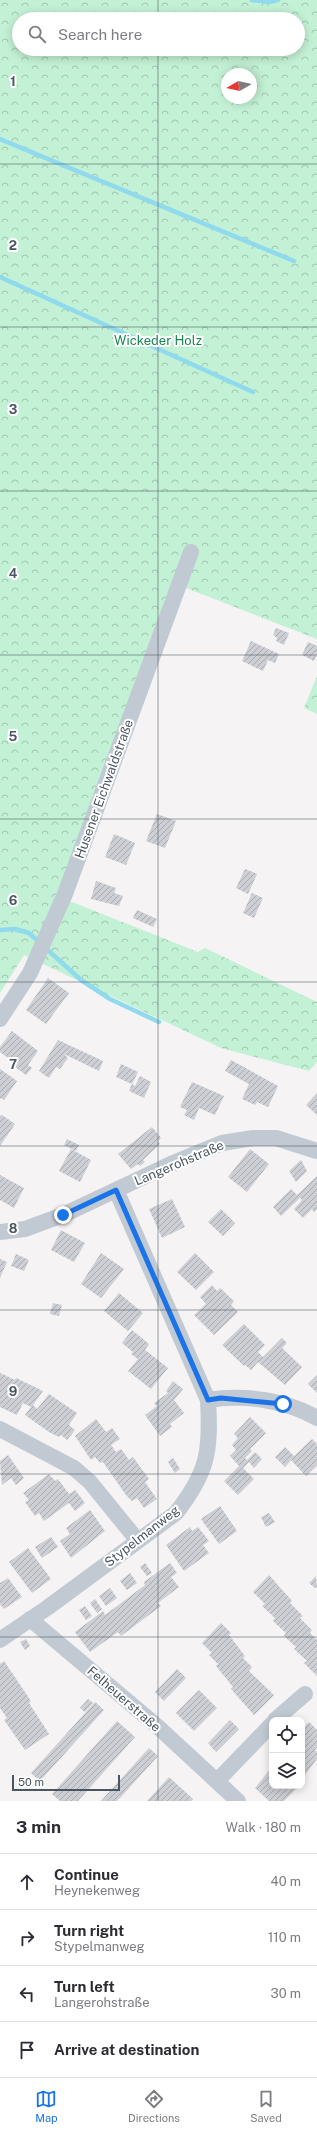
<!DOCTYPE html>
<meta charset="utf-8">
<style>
:root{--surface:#fff;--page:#f2f2f3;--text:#2b2b33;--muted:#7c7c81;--line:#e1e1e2;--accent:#1a73e8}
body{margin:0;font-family:"Public Sans",sans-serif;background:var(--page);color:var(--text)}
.controls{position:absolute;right:12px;bottom:12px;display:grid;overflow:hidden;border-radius:8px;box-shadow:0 2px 10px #0003}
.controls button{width:36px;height:36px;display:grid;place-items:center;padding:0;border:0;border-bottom:1px solid var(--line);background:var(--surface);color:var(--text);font:20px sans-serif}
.compass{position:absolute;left:221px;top:68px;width:36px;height:36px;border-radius:50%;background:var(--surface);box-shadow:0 2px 10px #0003;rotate:261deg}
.scale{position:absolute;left:12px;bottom:10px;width:108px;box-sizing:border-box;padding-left:4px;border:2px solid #4a5661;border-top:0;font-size:11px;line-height:14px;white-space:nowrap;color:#4a5661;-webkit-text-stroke:3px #fff;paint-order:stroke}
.stop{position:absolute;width:12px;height:12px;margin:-9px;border:3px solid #1a73e8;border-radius:50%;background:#fff}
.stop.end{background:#1a73e8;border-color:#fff;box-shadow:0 1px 4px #0008}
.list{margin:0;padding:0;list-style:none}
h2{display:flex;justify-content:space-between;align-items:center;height:52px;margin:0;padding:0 16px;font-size:17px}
h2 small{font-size:13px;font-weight:400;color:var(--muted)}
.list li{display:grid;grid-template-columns:26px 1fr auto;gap:12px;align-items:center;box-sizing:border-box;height:56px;padding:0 16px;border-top:1px solid var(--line)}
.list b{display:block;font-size:15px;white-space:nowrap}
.list p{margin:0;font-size:13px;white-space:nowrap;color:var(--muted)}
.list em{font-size:13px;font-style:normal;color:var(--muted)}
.icon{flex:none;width:22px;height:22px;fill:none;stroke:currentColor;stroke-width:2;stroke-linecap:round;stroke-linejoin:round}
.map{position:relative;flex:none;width:317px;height:1801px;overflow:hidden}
.search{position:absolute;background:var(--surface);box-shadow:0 2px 10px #0003;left:12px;right:12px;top:12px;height:44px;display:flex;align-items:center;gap:10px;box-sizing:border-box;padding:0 14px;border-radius:22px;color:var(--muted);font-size:15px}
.sheet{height:276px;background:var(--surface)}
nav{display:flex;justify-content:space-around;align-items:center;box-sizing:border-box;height:56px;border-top:1px solid var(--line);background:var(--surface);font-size:11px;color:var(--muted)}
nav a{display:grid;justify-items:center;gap:2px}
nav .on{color:var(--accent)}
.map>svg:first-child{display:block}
.forest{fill:url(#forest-crowns);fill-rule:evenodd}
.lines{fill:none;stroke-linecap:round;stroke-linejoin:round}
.stream{stroke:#90daee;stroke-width:4.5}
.building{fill:url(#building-hatch)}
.minor{stroke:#c1cad2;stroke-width:16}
.route{stroke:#1a73e8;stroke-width:5}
.grid{fill:none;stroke:#4a5661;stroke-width:1;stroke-opacity:0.55}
.labels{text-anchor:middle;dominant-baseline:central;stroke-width:4;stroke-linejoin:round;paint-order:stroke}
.park-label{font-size:13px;fill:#17864f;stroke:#fff}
.street-label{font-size:13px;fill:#4a5661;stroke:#fff}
.grid-label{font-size:13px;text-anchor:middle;font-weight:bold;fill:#4a5661;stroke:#fff;stroke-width:4;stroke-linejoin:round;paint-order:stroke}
</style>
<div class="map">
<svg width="317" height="1801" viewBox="0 0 317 1801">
<defs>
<pattern id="forest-crowns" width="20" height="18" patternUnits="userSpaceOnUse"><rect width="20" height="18" fill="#c3f1d5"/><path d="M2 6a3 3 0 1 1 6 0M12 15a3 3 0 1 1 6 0" fill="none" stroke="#a0c6b0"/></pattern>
<pattern id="building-hatch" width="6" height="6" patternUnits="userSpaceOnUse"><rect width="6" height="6" fill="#cdcfd5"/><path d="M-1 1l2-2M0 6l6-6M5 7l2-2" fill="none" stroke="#a8abb0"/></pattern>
</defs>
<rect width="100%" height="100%" fill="#f5f3f3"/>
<path class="forest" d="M 0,0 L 317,0 L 317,639 L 173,583 L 57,896 L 198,952 L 205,948 L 317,1002 L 317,1062 L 309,1071 L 221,1048 L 24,955 L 0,993 ZM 19,19 L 298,19 L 298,49 L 19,49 ZM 227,74 L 251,74 L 251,98 L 227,98 Z
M 317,676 L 317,714 L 304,708 Z"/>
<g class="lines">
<path class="stream" d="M 252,0 L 269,2 L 278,0
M 0,139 L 294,261
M 0,277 L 253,392
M 0,930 L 15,929 L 29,933 L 81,980 L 110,999 L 159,1022"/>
</g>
<path class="building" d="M 276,628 L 289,633 L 284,645 L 276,641 L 277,638 L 273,635 Z
M 251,641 L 279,654 L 275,663 L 268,660 L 263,671 L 242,661 Z
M 308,642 L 317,646 L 317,654 L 314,661 L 302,655 Z
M 157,814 L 176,821 L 165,848 L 146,841 Z
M 114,834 L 135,843 L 126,865 L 105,857 Z
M 245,869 L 257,874 L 248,894 L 236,888 Z
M 96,881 L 116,888 L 114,893 L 123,896 L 119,906 L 91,899 Z
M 252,893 L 263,898 L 254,918 L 243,913 Z
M 137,910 L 157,919 L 153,927 L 133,918 Z
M 48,978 L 69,993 L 46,1024 L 26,1010 Z
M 12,1031 L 38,1051 L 28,1065 L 32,1068 L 26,1075 L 14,1066 L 16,1064 L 0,1052 L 0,1047 Z
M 58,1040 L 103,1061 L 99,1071 L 64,1054 L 68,1058 L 60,1069 L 56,1067 L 49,1078 L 39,1071 Z
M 231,1060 L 278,1086 L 268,1107 L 257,1102 L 255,1105 L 242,1099 L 249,1084 L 225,1071 Z
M 121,1064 L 138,1072 L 132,1084 L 116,1077 Z
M 0,1069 L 17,1081 L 4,1100 L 0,1098 Z
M 140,1076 L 151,1082 L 144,1098 L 129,1091 L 132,1084 L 135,1086 Z
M 192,1082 L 224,1096 L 215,1115 L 199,1108 L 194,1120 L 184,1115 L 187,1110 L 180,1107 Z
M 317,1093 L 317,1115 L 306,1105 Z
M 2,1115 L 15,1124 L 0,1146 L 0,1116 Z
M 152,1127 L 161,1138 L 158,1141 L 160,1144 L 143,1160 L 145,1162 L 140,1166 L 138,1164 L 131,1169 L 118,1154 Z
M 67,1139 L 79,1145 L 76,1151 L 64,1145 Z
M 71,1149 L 91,1160 L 80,1182 L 59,1171 Z
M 250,1149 L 269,1164 L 247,1192 L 228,1177 Z
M 301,1160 L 307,1171 L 296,1182 L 289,1171 Z
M 0,1175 L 24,1188 L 14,1208 L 0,1200 Z
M 317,1176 L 317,1209 L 314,1212 L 312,1209 L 303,1218 L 294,1209 L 302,1200 L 297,1195 Z
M 291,1189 L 300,1198 L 281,1216 L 273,1207 Z
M 172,1199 L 185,1227 L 162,1238 L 149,1209 Z
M 221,1209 L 235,1223 L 223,1236 L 208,1222 Z
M 61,1230 L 85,1243 L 74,1262 L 51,1250 Z
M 101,1253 L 124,1269 L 101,1298 L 81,1284 Z
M 195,1253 L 214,1272 L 196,1290 L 177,1272 Z
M 16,1254 L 29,1260 L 24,1271 L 11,1266 Z
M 0,1259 L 7,1262 L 0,1278 Z
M 212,1285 L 217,1291 L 220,1288 L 234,1301 L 231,1305 L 238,1312 L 214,1335 L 194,1315 L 206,1304 L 200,1297 Z
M 119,1293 L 143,1313 L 128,1331 L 104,1311 Z
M 53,1303 L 62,1305 L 59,1316 L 50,1314 Z
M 244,1324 L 265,1345 L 258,1352 L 263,1357 L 282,1338 L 287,1343 L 282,1348 L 302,1367 L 285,1385 L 258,1362 L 251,1370 L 245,1365 L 244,1366 L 222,1345 Z
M 132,1330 L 149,1344 L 145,1350 L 168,1368 L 151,1389 L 128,1371 L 138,1359 L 131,1354 L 133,1352 L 122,1343 Z
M 0,1373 L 15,1380 L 16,1378 L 43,1391 L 33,1405 L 37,1409 L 49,1394 L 77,1413 L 69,1425 L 75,1430 L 67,1440 L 61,1435 L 59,1437 L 49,1432 L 25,1415 L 31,1407 L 23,1403 L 17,1415 L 0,1407 Z
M 317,1375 L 317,1393 L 308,1384 Z
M 173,1381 L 183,1389 L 174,1400 L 184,1413 L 170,1424 L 172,1427 L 160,1436 L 145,1415 L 157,1406 L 154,1403 L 168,1393 L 166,1391 Z
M 250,1417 L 266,1433 L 250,1449 L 252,1451 L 245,1458 L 247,1460 L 255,1452 L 262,1459 L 254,1468 L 249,1462 L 243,1468 L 254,1479 L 238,1495 L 224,1481 L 239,1466 L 230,1456 L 236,1450 L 232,1445 L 238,1438 L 234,1434 Z
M 96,1419 L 106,1432 L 112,1428 L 120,1439 L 111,1445 L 116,1452 L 121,1449 L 129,1460 L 133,1457 L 149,1479 L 145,1482 L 157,1499 L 144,1508 L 137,1498 L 132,1501 L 126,1495 L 103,1462 L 100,1463 L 95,1457 L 91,1460 L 75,1436 Z
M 312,1439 L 317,1444 L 317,1465 L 306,1476 L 291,1460 L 285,1467 L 275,1457 L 285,1447 L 294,1456 Z
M 8,1455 L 24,1478 L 16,1485 L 11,1478 L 2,1485 L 0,1461 Z
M 173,1458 L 180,1469 L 175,1473 L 168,1462 Z
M 49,1474 L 55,1481 L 58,1479 L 69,1494 L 75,1490 L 85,1503 L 75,1511 L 69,1503 L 44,1521 L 39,1513 L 35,1516 L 25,1502 L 29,1500 L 23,1493 Z
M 220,1506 L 237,1531 L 219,1544 L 201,1519 Z
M 90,1510 L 105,1531 L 71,1558 L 60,1541 L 70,1534 L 66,1528 Z
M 269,1513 L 275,1522 L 266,1527 L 261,1517 Z
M 190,1527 L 192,1531 L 198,1527 L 209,1541 L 203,1545 L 209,1553 L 184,1571 L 166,1545 Z
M 51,1537 L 58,1547 L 42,1558 L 35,1547 Z
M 28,1548 L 51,1579 L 32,1593 L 9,1562 Z
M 145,1563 L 152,1573 L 147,1576 L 140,1567 Z
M 170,1563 L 177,1573 L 171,1577 L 179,1587 L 158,1603 L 161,1606 L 121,1636 L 118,1632 L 90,1652 L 75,1632 L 103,1611 L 105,1615 L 145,1585 L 144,1582 Z
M 130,1573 L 137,1583 L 127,1590 L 120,1581 Z
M 269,1575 L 292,1601 L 290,1603 L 303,1616 L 300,1618 L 312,1630 L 310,1633 L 317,1640 L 317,1676 L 304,1663 L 307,1661 L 294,1649 L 296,1647 L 284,1636 L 286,1633 L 273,1621 L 275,1618 L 262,1606 L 265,1604 L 253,1592 Z
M 316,1576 L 317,1587 L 315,1588 L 309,1583 Z
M 8,1578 L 22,1597 L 4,1609 L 0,1604 L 0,1583 Z
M 110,1588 L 117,1598 L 106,1606 L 99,1596 Z
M 95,1599 L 102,1609 L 97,1613 L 90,1603 Z
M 85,1606 L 92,1616 L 86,1620 L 79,1610 Z
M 221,1623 L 231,1633 L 229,1635 L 245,1656 L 243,1658 L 252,1667 L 249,1671 L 274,1695 L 254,1715 L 231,1689 L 233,1687 L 216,1666 L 218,1664 L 209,1655 L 212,1653 L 202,1643 Z
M 26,1639 L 30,1646 L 25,1650 L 20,1642 Z
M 4,1661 L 31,1701 L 29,1703 L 49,1734 L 25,1750 L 4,1720 L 7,1718 L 0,1708 L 0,1664 Z
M 177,1669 L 186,1678 L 164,1701 L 155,1692 Z
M 199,1690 L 217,1708 L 194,1731 L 176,1713 Z
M 88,1699 L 93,1703 L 85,1712 L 80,1708 Z
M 95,1702 L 104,1710 L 40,1781 L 31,1773 Z
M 230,1720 L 239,1729 L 216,1752 L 208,1743 Z
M 117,1721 L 135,1737 L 78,1801 L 60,1801 L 52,1794 Z
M 309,1722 L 317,1730 L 317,1747 L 315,1750 L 317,1752 L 317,1759 L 302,1779 L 302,1729 Z
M 149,1748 L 158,1756 L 121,1797 L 117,1801 L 101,1801 Z
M 272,1767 L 272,1786 L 295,1786 L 297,1788 L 284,1801 L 269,1801 L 255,1788 Z
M 169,1777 L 193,1799 L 191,1801 L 147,1801 Z"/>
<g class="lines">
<path class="minor" d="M 0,1019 L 30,973 L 65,894 L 191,552
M 0,1232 L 25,1229 L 63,1215 L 171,1164 L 222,1143 L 253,1138 L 276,1138 L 317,1151
M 208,1400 C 243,1394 286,1400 317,1418
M 0,1429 L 74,1468 L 90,1482 L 138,1541
M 30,1619 L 157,1726 L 238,1801
M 0,1640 L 47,1608 L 176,1513 C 208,1472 211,1451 208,1400 L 116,1190
M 275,1720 L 305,1694
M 217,1781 L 272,1724"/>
</g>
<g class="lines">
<path class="route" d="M 63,1215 L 116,1190 L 208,1400 L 221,1398 L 283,1404"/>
</g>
<path class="grid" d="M 158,0 L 158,19M 158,49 L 158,1801M 0,164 L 317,164M 0,327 L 317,327M 0,491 L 317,491M 0,655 L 317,655M 0,819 L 317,819M 0,982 L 317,982M 0,1146 L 317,1146M 0,1310 L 317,1310M 0,1474 L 317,1474M 0,1637 L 317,1637"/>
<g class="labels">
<g class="park-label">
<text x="158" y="340">Wickeder Holz</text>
</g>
<g class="street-label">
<text transform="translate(104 789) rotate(-70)">Husener Eichwaldstraße</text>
<text transform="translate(179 1163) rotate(-23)">Langerohstraße</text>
<text transform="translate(142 1536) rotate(-38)">Stypelmanweg</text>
<text transform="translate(124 1699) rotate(41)">Felheuerstraße</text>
</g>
</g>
<g class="grid-label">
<text x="13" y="86">1</text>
<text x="13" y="250">2</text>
<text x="13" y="414">3</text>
<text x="13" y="578">4</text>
<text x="13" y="741">5</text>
<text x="13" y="905">6</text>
<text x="13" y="1069">7</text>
<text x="13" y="1233">8</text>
<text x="13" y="1396">9</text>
</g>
</svg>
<div class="controls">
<button><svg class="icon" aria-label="locate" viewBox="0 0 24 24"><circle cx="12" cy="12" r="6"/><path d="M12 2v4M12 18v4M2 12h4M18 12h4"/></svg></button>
<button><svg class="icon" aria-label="layers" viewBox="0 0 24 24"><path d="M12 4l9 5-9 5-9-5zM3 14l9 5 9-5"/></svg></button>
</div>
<svg class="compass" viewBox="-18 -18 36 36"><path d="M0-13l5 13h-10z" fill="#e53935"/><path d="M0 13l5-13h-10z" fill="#7c7c81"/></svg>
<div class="scale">50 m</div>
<div class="stop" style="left:283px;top:1404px"></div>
<div class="stop end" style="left:63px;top:1215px"></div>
<div class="search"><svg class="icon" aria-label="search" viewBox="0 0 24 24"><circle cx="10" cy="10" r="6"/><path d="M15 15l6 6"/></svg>Search here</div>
</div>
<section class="sheet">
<h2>3 min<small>Walk · 180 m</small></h2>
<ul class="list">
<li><svg class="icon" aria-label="ahead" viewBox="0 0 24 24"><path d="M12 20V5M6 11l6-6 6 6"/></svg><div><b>Continue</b><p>Heynekenweg</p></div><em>40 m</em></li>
<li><svg class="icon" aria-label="right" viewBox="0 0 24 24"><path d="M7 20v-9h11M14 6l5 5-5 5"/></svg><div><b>Turn right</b><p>Stypelmanweg</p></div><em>110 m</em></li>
<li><svg class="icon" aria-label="left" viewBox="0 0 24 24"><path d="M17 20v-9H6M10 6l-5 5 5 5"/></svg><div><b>Turn left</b><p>Langerohstraße</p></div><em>30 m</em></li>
<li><svg class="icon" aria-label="arrive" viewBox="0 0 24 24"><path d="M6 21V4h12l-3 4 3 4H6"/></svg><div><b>Arrive at destination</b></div></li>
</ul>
</section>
<nav>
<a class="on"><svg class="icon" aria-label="map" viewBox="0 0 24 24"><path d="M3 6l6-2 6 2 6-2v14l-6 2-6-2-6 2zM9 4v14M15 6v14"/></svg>Map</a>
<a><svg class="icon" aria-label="directions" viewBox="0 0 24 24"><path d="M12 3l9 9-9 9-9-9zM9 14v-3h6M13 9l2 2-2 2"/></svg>Directions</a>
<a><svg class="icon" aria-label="saved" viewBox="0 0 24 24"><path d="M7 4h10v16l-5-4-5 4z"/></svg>Saved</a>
</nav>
